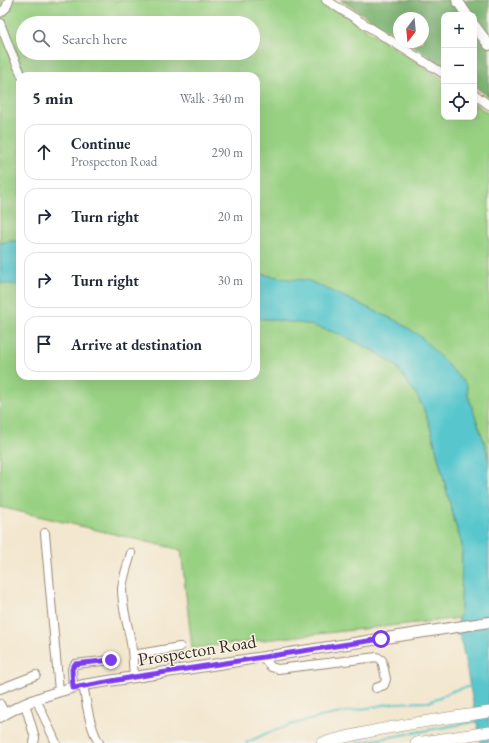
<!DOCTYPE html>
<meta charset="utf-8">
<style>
:root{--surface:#fff;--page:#f2f2f3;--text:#1f2937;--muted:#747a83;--line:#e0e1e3}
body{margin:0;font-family:"EB Garamond",serif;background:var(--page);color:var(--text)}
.controls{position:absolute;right:12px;top:12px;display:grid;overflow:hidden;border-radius:8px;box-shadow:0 4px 16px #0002}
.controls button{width:36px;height:36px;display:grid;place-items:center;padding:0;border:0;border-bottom:1px solid var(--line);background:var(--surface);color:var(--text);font:20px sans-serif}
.compass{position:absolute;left:393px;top:12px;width:36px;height:36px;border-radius:50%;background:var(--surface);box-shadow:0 4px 16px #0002;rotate:196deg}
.stop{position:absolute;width:12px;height:12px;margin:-9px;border:3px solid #7c3aed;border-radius:50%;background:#fff}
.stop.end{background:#7c3aed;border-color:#fff;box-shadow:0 1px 4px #0008}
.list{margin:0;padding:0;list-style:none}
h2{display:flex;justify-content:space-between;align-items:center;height:52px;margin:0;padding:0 16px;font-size:17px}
h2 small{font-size:13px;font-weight:400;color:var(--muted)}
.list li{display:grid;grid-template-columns:26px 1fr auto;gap:12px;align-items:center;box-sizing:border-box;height:56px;margin:0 8px 8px;padding:0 8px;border:1px solid var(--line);border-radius:12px}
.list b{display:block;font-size:15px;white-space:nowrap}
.list p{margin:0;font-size:13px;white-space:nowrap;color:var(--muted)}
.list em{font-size:13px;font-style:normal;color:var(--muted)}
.icon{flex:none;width:22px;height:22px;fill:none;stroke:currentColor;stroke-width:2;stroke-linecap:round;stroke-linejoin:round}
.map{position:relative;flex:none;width:489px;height:743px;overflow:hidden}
.search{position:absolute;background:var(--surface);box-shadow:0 4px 16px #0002;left:16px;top:16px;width:244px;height:44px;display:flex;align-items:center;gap:10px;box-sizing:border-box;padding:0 14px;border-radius:22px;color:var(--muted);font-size:15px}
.panel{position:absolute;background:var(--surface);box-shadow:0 4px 16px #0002;left:16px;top:72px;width:244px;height:308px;border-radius:12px}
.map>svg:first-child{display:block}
.green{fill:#99d183;stroke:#6a7e50;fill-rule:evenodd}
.forest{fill:#7ab371;stroke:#5a6e48}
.water{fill:#59c7cd;stroke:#4a7876}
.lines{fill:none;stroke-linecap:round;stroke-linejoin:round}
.stream{stroke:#59c7cd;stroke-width:2}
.minor-casing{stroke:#978876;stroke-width:10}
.major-casing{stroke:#978876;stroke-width:12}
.highway-casing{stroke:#978876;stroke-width:12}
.minor{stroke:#fff;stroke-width:8}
.major{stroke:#fff;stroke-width:10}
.highway{stroke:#fff;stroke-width:11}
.route{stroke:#7c3aed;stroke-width:5}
.labels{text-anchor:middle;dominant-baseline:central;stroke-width:3;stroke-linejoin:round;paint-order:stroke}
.street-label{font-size:18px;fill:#3b2a1e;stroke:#f7f3e8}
</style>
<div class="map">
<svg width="489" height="743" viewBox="0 0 489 743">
<rect width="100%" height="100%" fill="#f7f3e8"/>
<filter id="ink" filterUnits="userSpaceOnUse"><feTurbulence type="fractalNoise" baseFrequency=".025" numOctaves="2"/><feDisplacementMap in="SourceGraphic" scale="8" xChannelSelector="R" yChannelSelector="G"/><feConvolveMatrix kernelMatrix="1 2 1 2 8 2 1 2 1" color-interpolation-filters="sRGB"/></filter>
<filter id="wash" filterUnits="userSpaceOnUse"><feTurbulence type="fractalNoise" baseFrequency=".012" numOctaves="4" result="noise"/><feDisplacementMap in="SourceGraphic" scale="16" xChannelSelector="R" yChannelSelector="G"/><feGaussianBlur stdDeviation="0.9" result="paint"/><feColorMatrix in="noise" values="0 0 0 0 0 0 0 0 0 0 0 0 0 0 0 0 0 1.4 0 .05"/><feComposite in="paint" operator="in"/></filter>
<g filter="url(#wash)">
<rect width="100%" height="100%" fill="#f3e7cf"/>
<path class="green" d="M 0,0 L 318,0 L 335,9 L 444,80 L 444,117 L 474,117 L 474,103 L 489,114 L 489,462 L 486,447 L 465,388 L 256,275 L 256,76 L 20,76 L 20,245 L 0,245 ZM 23,23 L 253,23 L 253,53 L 23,53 Z
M 20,281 L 20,376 L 256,376 L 256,310 L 328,327 L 363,343 L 395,365 L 415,390 L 426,414 L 432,433 L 455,523 L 462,545 L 461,618 L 192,648 L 181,550 L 0,507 L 0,282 Z"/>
<path class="forest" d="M 340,0 L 489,0 L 489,97 L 474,86 L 474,15 L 444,15 L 444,66 L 407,42 L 423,42 L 423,18 L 399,18 L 399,37 Z"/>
<path class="water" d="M 11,241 L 20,241 L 20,285 L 0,283 L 0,243 Z
M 256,273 L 288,279 L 307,280 L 397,321 L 420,336 L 467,385 L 467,393 L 486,447 L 489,462 L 489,743 L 481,743 L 460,635 L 456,635 L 461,606 L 462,545 L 455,523 L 432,433 L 426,414 L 416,394 L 395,365 L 376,352 L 340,334 L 306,324 L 256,318 Z"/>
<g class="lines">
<path class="stream" d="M 246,743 L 267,733 L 293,724 L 325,716 L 394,703 L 429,702 L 455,690 L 472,686
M 357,743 L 479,721"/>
</g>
</g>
<g filter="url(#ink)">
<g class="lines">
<g class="minor-casing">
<path id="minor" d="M 326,0 L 444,74
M 0,13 L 6,8 L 9,0
M 0,23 L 10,49 L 22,76
M 474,94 L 489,105
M 45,533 L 59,691
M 131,553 C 128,565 123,577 122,589 C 122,608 128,625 131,643 C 133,654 133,666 134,677
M 133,655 L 180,647
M 263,657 L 271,667 L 278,669 L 377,657 L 382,660 L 386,679 L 384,685 L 376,688
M 83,685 C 87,705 89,725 99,743
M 73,688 L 72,669 L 75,664 L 111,660
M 0,689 L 36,675
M 36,699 L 56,743
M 0,704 L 5,714
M 25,704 L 35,738 L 34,743"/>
</g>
<g class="major-casing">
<path id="major" d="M 457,0 L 467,15
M 474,25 L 489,45
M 0,717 C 25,701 54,692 83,685 L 489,622"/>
</g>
<g class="highway-casing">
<path id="highway" d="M 322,743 C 377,728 433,720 489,712
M 416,743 L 489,732"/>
</g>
<use href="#minor" class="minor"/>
<use href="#major" class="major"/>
<use href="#highway" class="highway"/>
</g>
</g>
<g class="lines" filter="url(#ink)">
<path class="route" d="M 111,660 L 75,664 L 72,669 L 73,688 L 134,677 L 381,639"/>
</g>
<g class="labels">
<g class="street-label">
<text transform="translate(197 650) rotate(-9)">Prospecton Road</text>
</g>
</g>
</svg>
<div class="controls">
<button>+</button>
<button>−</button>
<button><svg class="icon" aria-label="locate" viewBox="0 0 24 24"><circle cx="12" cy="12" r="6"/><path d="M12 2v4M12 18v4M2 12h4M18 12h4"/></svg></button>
</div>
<svg class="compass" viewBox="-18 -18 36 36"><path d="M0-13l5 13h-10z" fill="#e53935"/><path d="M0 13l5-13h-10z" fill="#747a83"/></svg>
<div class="stop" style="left:381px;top:639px"></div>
<div class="stop end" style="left:111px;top:660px"></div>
<div class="search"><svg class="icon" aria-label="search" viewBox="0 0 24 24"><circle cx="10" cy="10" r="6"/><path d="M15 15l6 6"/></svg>Search here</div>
<section class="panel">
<h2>5 min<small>Walk · 340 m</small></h2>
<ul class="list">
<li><svg class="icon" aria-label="ahead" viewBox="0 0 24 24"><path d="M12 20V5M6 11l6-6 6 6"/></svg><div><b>Continue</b><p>Prospecton Road</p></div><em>290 m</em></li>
<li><svg class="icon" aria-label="right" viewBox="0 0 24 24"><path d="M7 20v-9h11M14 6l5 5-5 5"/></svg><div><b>Turn right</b></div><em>20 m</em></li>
<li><svg class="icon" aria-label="right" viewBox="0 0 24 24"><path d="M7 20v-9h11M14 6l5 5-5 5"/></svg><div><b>Turn right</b></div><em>30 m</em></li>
<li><svg class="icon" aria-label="arrive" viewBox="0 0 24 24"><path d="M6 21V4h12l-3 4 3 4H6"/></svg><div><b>Arrive at destination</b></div></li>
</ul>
</section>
</div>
